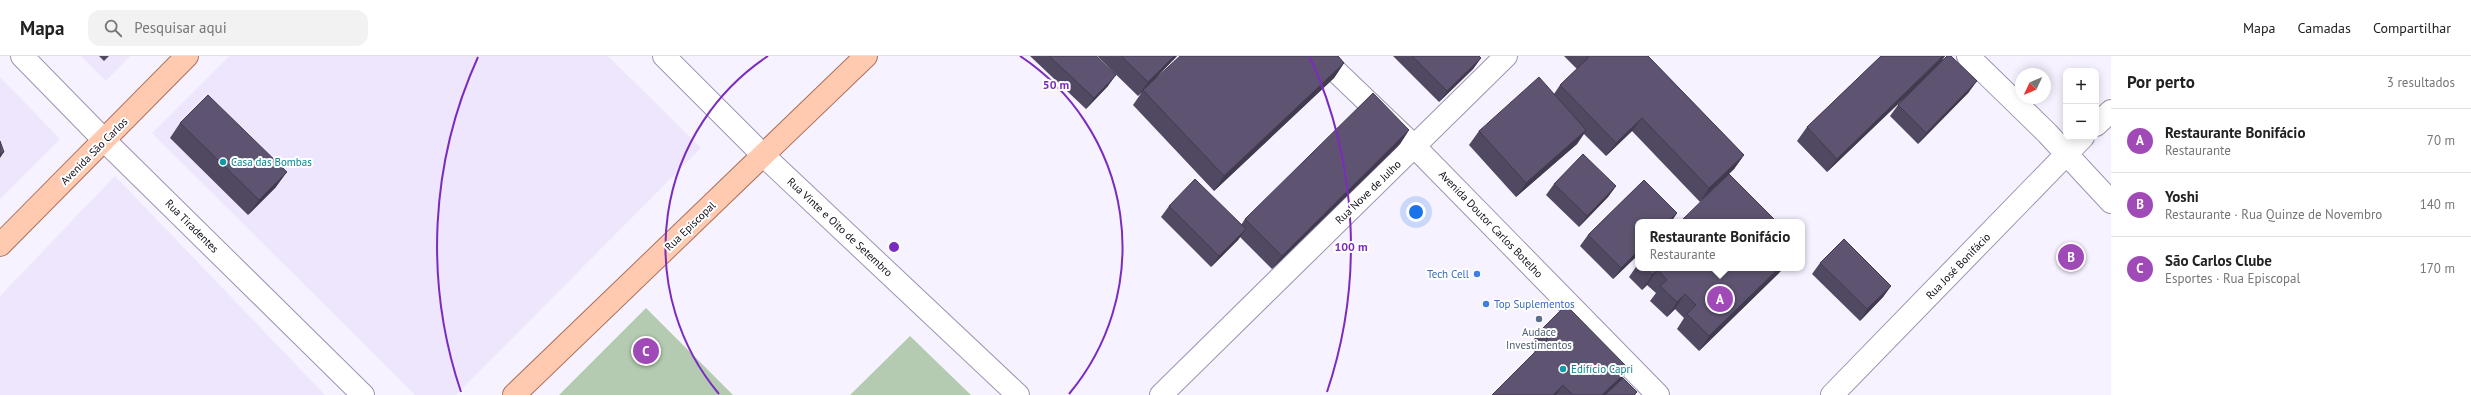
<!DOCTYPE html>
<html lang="pt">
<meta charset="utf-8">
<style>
:root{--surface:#fff;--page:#f2f2f2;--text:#222;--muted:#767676;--line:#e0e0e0;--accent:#a04ab7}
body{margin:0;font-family:"PT Sans",sans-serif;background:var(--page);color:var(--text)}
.controls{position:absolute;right:12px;top:12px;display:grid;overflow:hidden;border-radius:8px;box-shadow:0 2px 10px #0003}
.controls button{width:36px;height:36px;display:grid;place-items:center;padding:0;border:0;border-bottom:1px solid var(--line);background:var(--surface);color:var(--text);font:20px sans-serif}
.compass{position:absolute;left:2015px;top:12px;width:36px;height:36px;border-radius:50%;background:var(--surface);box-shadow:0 2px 10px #0003;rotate:226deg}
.you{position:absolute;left:1416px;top:156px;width:14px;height:14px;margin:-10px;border:3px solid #fff;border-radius:50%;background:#1a73e8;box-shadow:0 0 0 6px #1a73e833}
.badge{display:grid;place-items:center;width:26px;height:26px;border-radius:50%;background:var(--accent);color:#fff;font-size:13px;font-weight:700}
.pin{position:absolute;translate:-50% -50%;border:2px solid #fff;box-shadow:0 1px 4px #0006}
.popup{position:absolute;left:1635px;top:163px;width:170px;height:52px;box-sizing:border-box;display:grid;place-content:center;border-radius:8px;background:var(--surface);filter:drop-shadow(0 1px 3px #0005);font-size:13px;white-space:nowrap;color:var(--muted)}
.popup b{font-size:15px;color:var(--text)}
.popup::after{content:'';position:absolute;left:50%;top:100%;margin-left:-8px;border:8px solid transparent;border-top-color:var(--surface)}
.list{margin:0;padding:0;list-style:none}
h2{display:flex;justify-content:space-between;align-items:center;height:52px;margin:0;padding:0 16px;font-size:17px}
h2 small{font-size:13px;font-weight:400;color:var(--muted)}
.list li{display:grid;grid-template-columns:26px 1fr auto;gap:12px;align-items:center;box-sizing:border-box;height:64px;padding:0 16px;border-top:1px solid var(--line)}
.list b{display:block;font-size:15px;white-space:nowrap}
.list p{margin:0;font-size:13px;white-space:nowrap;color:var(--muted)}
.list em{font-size:13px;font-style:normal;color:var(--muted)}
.icon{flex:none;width:22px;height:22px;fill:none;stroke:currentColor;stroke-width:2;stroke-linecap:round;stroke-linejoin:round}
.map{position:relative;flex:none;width:2111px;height:339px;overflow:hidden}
header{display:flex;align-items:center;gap:24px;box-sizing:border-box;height:56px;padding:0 20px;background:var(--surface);border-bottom:1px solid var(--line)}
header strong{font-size:19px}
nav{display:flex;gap:22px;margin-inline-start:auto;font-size:14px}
.search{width:280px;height:36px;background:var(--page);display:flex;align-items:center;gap:10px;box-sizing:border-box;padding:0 14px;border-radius:12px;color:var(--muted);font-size:15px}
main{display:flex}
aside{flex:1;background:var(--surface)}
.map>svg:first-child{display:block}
.built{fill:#ede6fc}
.green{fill:#b4cbb1}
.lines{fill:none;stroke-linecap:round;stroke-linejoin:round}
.street-casing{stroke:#9d94b0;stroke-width:24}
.secondary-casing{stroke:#9d94b0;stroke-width:24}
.primary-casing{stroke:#ac7159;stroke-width:24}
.street{stroke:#fff;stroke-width:22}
.secondary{stroke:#fff;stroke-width:22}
.primary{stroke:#ffcab0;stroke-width:22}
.wall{fill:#514861}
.shaded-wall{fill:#423b4f}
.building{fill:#5e5471;stroke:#423b4f}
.ring{fill:none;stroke:#7b2cbf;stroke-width:2}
.culture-dot{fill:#0f9aa8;stroke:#fff;stroke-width:1.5}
.shop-dot{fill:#3f7fe0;stroke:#fff;stroke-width:1.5}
.service-dot{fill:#5c6f8a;stroke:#fff;stroke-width:1.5}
.labels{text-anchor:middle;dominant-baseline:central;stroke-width:4;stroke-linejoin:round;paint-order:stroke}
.street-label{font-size:11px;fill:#110d17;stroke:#fff}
.culture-label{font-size:11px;fill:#0d838f;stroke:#fff;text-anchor:start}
.shop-label{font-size:11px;fill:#366cbe;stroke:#fff;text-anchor:end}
.service-label{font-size:11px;fill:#4e5e75;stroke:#fff}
.centre{fill:#7b2cbf;stroke:#fff;stroke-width:2}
.ring-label{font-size:12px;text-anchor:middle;font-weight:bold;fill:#7b2cbf;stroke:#fff;stroke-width:4;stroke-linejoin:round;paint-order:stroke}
</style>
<header>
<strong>Mapa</strong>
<div class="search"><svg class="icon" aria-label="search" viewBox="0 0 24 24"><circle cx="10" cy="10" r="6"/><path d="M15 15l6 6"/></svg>Pesquisar aqui</div>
<nav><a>Mapa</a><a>Camadas</a><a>Compartilhar</a></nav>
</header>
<main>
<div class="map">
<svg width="2111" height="339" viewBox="0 0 2111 339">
<rect width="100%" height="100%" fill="#f6f2ff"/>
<path class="built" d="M 81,0 L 130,0 L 106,25 Z
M 229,0 L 608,0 L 701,92 L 456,339 L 415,339 L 152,77 Z
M 0,21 L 60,83 L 0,143 Z
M 115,120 L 325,339 L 0,339 L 0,240 Z"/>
<path class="green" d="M 646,252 L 733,339 L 559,339 Z
M 910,280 L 971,339 L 850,339 Z"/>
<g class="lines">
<g class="street-casing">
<path id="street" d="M 22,0 L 105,85 L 363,339
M 664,0 L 764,100 L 1018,339"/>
</g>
<g class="secondary-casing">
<path id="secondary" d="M 1320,0 L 1415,91 L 1658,339
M 1968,0 L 2047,77 L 2111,146
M 2096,69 L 2111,55
M 1161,339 L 1506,0
M 1832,339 L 2083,81"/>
</g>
<g class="primary-casing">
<path id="primary" d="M 0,189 L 187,0
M 514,339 L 866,0"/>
</g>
<use href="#street" class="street"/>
<use href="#secondary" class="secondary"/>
<use href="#primary" class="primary"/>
</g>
<path class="wall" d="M 99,0 L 109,0 L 104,5 Z
M 1030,0 L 1096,0 L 1108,30 L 1086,53 Z
M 1097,0 L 1177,0 L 1150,28 L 1344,7 L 1334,22 L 1214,135 L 1133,49 L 1142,36 L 1138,40 Z
M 1393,0 L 1479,0 L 1481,2 L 1473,13 L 1439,46 Z
M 1564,0 L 1648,0 L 1744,99 L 1734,113 L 1700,146 L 1632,75 L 1606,100 L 1584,78 L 1577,88 L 1516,141 L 1469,89 L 1479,75 L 1554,38 L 1560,29 L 1577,13 Z
M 1881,0 L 1945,0 L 1940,7 L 1969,36 L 1918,88 L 1890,60 L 1898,49 L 1926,21 L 1827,116 L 1797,85 L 1807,71 Z
M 180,67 L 276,131 L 248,159 L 170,82 Z
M 1409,74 L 1400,88 L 1272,213 L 1240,181 L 1238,184 L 1211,211 L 1161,161 L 1169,150 L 1241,169 L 1245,163 Z
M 1644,124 L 1677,157 L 1671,166 L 1638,166 L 1638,199 L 1613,223 L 1580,190 L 1588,179 Z
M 1554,128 L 1616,130 L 1608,141 L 1579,171 L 1546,139 Z
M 1820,207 L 1891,230 L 1883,241 L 1860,265 L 1812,218 Z
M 1638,208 L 1638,212 L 1784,212 L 1699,295 L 1677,273 L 1684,262 L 1675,253 L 1667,261 L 1650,245 L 1656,237 L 1647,229 L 1642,234 L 1629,221 Z
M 1540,275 L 1623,322 L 1637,336 L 1635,339 L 1492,339 L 1535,296 L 1529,290 Z"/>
<path class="shaded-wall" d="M 1174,0 L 1177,0 L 1138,40 L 1148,26 Z
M 1943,0 L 1945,0 L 1939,9 L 1827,116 L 1837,103 Z
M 1481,2 L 1473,13 L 1439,46 L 1447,35 Z
M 1344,7 L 1334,22 L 1214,135 L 1224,120 Z
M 1116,19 L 1108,30 L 1086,53 L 1094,42 Z
M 1977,25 L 1969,36 L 1918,88 L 1926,77 Z
M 1642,62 L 1632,75 L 1606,100 L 1616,87 Z
M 1409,74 L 1400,88 L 1272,213 L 1282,200 Z
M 1586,74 L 1577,88 L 1516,141 L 1526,127 Z
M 4,96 L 0,102 L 0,98 Z
M 1744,99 L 1734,113 L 1700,146 L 1709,132 Z
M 287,116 L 276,131 L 248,159 L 259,144 Z
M 1616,130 L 1608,141 L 1579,171 L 1587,160 Z
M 1677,157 L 1671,166 L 1668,166 Z
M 1246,173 L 1238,184 L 1211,211 L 1219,200 Z
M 1638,195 L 1638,199 L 1613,223 L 1621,212 Z
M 1779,212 L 1784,212 L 1699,295 L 1709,280 Z
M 1658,214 L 1647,229 L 1642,234 L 1652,219 Z
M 1891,230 L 1883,241 L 1860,265 L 1867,253 Z
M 1685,238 L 1675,253 L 1667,261 L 1677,246 Z
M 1629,313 L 1618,328 L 1607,339 L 1602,339 Z
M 1563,329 L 1556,339 L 1553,339 Z"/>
<path class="building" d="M 1049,0 L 1096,0 L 1116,19 L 1094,42 Z
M 1121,0 L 1174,0 L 1148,26 Z
M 1180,0 L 1338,0 L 1344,7 L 1224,120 L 1143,34 Z
M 1412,0 L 1479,0 L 1481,2 L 1447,35 Z
M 1587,0 L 1648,0 L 1744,99 L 1709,132 L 1642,62 L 1616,87 L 1560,29 L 1588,2 Z
M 1881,0 L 1943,0 L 1837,103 L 1807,71 Z
M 1947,0 L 1951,0 L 1977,25 L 1926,77 L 1898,49 Z
M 1539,21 L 1586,74 L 1526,127 L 1479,75 Z
M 1373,37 L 1409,74 L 1282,200 L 1245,163 Z
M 208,39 L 287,116 L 259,144 L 180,67 Z
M 0,85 L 4,96 L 0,98 Z
M 1583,98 L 1616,130 L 1587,160 L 1554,128 Z
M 1729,118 L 1777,166 L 1680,166 Z
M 1195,123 L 1246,173 L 1219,200 L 1169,150 Z
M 1644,124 L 1677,157 L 1668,166 L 1638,166 L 1638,195 L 1621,212 L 1588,179 Z
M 1844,183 L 1891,230 L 1867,253 L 1820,207 Z
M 1646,212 L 1779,212 L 1709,280 L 1687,258 L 1696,249 L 1685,238 L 1677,246 L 1660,230 L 1667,224 L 1658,214 L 1652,219 Z
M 1566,249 L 1629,313 L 1602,339 L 1573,339 L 1563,329 L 1553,339 L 1492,339 L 1548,283 L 1540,275 Z
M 1623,322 L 1637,336 L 1634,339 L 1605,339 Z"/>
<g class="ring">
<path d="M719 338A229 229 0 0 1 768 0M1020 0A229 229 0 0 1 1069 338"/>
<path d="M461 336A457 457 0 0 1 478 1M1310 1A457 457 0 0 1 1327 336"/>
</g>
<g class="culture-dot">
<circle cx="223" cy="106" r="4"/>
<circle cx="1563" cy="313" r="4"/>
</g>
<g class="shop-dot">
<circle cx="1477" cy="218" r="4"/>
<circle cx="1486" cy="248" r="4"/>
</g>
<circle class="service-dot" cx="1539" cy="263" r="4"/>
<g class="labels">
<g class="street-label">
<text transform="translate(94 95) rotate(-45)">Avenida São Carlos</text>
<text transform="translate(1368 136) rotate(-44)">Rua Nove de Julho</text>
<text transform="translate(1491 168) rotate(46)">Avenida Doutor Carlos Botelho</text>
<text transform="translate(192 170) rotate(45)">Rua Tiradentes</text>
<text transform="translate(690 170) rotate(-44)">Rua Episcopal</text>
<text transform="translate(840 171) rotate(43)">Rua Vinte e Oito de Setembro</text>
<text transform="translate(1958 210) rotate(-46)">Rua José Bonifácio</text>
</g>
<g class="culture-label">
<text x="231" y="106">Casa das Bombas</text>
<text x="1571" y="313">Edifício Capri</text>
</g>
<g class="shop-label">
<text x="1469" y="218">Tech Cell</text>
<text x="1494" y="248" text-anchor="start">Top Suplementos</text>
</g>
<g class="service-label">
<text x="1539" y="276">Audace<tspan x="1539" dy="13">Investimentos</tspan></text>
</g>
</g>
<circle cx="894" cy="191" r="6" class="centre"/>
<g class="ring-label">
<text x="1056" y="33">50 m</text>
<text x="1351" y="195">100 m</text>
</g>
</svg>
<div class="controls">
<button>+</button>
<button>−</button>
</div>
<svg class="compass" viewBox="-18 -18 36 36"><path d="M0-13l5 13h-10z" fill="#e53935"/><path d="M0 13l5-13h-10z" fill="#767676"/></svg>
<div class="you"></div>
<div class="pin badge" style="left:1720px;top:243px">A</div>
<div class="popup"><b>Restaurante Bonifácio</b>Restaurante</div>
<div class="pin badge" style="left:2071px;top:201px">B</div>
<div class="pin badge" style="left:646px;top:295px">C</div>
</div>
<aside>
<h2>Por perto<small>3 resultados</small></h2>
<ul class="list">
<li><span class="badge">A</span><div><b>Restaurante Bonifácio</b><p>Restaurante</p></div><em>70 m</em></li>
<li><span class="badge">B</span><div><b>Yoshi</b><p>Restaurante · Rua Quinze de Novembro</p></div><em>140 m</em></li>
<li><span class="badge">C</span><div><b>São Carlos Clube</b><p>Esportes · Rua Episcopal</p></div><em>170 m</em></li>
</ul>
</aside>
</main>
